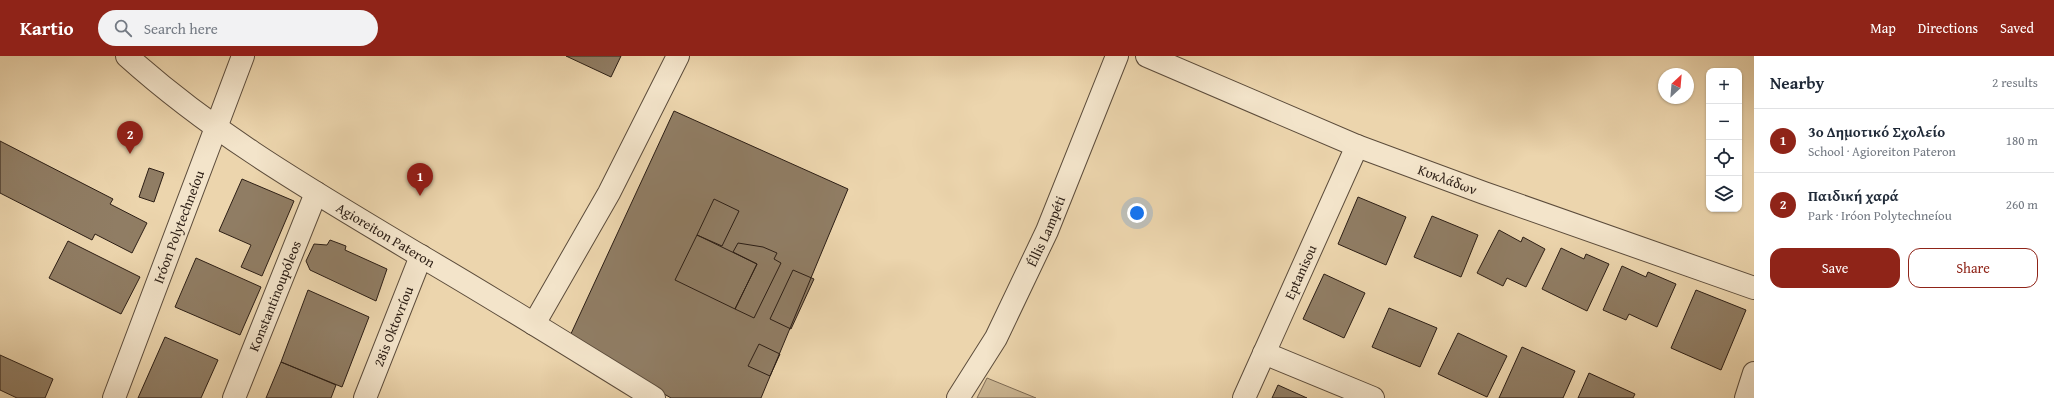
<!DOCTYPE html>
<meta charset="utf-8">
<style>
:root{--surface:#fff;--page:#f2f2f3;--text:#1f2937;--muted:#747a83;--line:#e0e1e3;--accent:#8f2418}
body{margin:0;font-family:"Gentium Book Plus",serif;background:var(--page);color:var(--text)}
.controls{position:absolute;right:12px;top:12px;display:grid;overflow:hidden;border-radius:8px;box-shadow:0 1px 3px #0004}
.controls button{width:36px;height:36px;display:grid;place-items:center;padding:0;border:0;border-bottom:1px solid var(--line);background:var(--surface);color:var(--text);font:20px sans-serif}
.compass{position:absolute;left:1658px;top:12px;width:36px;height:36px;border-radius:50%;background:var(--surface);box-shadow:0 1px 3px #0004;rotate:26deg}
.you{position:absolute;left:1137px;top:157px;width:14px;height:14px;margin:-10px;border:3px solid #fff;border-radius:50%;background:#1a73e8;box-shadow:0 0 0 6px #1a73e833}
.badge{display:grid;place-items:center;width:26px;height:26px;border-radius:50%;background:var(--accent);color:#fff;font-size:13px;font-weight:700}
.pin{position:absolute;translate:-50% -33px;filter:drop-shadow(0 1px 2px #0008)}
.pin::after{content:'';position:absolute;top:21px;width:14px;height:12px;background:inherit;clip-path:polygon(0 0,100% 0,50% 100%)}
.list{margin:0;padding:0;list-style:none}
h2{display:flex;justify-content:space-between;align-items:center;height:52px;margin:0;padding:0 16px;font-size:17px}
h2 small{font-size:13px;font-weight:400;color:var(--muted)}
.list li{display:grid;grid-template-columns:26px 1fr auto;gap:12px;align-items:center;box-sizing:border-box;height:64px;padding:0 16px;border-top:1px solid var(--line)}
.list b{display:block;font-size:15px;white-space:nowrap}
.list p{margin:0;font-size:13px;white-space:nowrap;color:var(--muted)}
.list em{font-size:13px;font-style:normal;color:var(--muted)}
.actions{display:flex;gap:8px;padding:12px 16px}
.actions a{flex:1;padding:9px 0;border:1px solid var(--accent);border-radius:12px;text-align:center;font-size:14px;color:var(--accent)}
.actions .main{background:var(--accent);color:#fff}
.icon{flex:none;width:22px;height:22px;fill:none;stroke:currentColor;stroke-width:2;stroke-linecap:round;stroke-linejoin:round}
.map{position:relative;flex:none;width:1754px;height:342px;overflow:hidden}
header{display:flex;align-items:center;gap:24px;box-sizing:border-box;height:56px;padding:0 20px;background:var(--accent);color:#fff}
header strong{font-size:19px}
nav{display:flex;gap:22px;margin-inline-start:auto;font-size:14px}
.search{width:280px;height:36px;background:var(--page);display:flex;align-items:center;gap:10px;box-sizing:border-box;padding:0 14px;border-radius:22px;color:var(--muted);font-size:15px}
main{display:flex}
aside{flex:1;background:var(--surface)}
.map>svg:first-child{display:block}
.green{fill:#cbb693;stroke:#7c6a54}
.building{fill:#907d64;stroke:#2c1e15}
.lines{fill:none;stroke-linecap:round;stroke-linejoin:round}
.minor-casing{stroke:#5c4c3b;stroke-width:24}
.minor{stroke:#f3e4ca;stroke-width:22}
.labels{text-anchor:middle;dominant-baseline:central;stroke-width:3.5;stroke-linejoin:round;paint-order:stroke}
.street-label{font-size:14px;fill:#2c1e15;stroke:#f3e4ca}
</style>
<header>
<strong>Kartio</strong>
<div class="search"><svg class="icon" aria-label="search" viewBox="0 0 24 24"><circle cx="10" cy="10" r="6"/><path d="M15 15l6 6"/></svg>Search here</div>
<nav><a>Map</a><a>Directions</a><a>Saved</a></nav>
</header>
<main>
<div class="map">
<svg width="1754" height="342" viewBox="0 0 1754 342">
<rect width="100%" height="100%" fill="#ecd5ad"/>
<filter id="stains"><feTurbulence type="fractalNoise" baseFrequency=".005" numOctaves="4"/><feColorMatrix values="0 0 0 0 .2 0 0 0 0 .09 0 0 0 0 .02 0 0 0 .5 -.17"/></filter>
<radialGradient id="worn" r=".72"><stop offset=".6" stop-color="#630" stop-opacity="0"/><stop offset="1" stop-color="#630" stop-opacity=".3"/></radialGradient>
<path class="green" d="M 987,322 L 1036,342 L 977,342 Z"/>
<path class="building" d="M 566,0 L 621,0 L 611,21 Z
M 674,55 L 848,133 L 761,342 L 671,342 L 569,282 Z
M 0,85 L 113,143 L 110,148 L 147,167 L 132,197 L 95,178 L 92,184 L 0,137 Z
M 149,112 L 164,117 L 154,146 L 139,141 Z
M 242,123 L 294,145 L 262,220 L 241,211 L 251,189 L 219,175 Z
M 1358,141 L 1406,161 L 1386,209 L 1338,188 Z
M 714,143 L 739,155 L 722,190 L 697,179 Z
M 1432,160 L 1478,179 L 1461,221 L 1414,201 Z
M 1499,174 L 1521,186 L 1523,181 L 1545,193 L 1526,231 L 1507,222 L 1503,230 L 1477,217 Z
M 697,179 L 757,208 L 735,253 L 675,224 Z
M 330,184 L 346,190 L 345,194 L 387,213 L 376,245 L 310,214 L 306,205 L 314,188 L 327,189 Z
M 68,185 L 140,221 L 121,258 L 49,222 Z
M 738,187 L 763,191 L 777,197 L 774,203 L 781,207 L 754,262 L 735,253 L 757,208 L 733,196 Z
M 1561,192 L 1584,203 L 1586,198 L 1609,208 L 1587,255 L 1542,233 Z
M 196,202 L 261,231 L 240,279 L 175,251 Z
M 1622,210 L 1646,221 L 1648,216 L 1676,228 L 1657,271 L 1629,258 L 1626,264 L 1603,254 Z
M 793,214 L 814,223 L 791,273 L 770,263 Z
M 1324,218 L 1365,237 L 1344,282 L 1303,263 Z
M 308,234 L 369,261 L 342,331 L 281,306 Z
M 1696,234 L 1746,254 L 1721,314 L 1671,292 Z
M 1389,252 L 1437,272 L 1420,311 L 1372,291 Z
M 1458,277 L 1507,300 L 1487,341 L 1438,318 Z
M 165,281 L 218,304 L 201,342 L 138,342 Z
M 759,288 L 780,298 L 770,320 L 748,310 Z
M 1522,291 L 1575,315 L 1563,342 L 1499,342 Z
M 0,299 L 53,323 L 45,342 L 17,342 L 0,334 Z
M 281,306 L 336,329 L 331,342 L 266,342 Z
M 1589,317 L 1635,338 L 1633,342 L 1578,342 Z
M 1278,329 L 1307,342 L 1272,342 Z"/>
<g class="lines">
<g class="minor-casing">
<g id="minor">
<path id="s1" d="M 127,0 C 217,81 316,137 419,199 C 498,245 576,294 654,342"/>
<path id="s2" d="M 1147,0 L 1357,90 L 1484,137 L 1754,232"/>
<path d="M 534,268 L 609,137 L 678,0"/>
<path d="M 1264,297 L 1373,342"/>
<path id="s3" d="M 114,342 L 243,0"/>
<path id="s4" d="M 234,342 L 316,137"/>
<path id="s5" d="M 365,342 L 421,200"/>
<path id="s6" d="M 958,342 L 996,282 L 1047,175 L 1117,0"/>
<path id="s7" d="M 1244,342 L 1357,90"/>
<path d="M 1746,342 L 1754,317"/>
</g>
</g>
<use href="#minor" class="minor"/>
</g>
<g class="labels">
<g class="street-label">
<text stroke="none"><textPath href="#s2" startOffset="325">Κυκλάδων</textPath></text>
<text stroke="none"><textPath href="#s3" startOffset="183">Iróon Polytechneíou</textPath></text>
<text stroke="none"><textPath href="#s6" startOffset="189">Éllis Lampéti</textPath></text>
<text stroke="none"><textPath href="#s1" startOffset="315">Agioreiton Pateron</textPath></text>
<text stroke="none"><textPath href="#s7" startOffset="138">Eptanisou</textPath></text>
<text stroke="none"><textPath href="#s4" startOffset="110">Konstantinoupóleos</textPath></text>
<text stroke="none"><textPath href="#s5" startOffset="77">28is Oktovríou</textPath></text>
</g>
</g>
<rect width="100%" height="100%" filter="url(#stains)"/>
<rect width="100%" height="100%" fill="url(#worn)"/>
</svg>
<div class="controls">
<button>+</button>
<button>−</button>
<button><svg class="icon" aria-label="locate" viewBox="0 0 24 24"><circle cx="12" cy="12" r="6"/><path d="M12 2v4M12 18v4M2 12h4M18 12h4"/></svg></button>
<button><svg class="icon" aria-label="layers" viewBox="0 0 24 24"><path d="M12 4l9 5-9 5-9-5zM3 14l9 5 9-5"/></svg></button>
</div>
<svg class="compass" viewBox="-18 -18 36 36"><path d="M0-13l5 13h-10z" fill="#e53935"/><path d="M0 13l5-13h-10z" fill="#747a83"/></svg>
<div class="you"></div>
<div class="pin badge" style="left:420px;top:140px">1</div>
<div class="pin badge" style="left:130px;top:98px">2</div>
</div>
<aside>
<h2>Nearby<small>2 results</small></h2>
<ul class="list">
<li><span class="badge">1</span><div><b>3ο Δημοτικό Σχολείο</b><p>School · Agioreiton Pateron</p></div><em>180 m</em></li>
<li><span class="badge">2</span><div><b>Παιδική χαρά</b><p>Park · Iróon Polytechneíou</p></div><em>260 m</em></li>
</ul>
<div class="actions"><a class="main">Save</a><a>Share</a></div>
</aside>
</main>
